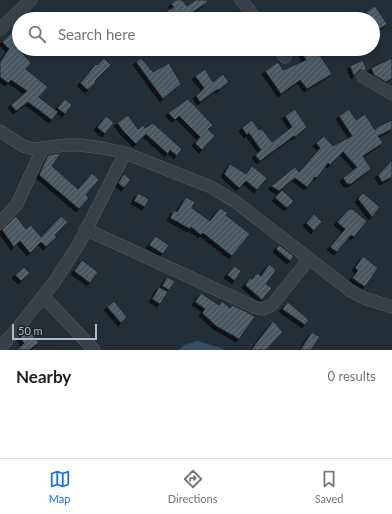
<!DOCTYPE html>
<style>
:root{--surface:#fff;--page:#f2f2f2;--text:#222;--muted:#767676;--line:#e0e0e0;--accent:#1a73e8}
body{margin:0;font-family:Lato,sans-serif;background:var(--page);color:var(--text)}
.scale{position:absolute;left:12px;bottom:10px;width:85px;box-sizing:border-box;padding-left:4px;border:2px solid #b0bbc5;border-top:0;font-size:11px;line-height:14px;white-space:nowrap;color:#b0bbc5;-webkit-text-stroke:3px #1b252d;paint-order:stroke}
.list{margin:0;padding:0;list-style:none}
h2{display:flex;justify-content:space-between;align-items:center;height:52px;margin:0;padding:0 16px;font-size:17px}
h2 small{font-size:13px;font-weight:400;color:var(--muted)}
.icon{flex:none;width:22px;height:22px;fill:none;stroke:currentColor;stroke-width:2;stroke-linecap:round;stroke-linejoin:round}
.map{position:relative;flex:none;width:392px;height:350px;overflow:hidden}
.search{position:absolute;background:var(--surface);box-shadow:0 2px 6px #0003;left:12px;right:12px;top:12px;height:44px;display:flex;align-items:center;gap:10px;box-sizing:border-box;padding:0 14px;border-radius:22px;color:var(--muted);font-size:15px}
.sheet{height:108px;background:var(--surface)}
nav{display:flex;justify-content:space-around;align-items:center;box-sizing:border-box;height:56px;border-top:1px solid var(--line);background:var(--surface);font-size:11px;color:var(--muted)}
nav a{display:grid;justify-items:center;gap:2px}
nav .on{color:var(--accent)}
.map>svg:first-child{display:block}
.water{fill:#364c5f}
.building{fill:url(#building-hatch);stroke:#1d272f;filter:url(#shadow)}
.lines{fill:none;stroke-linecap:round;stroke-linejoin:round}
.street-casing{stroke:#535e66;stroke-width:13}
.street{stroke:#354049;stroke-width:12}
</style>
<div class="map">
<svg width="392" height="350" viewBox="0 0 392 350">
<defs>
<pattern id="building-hatch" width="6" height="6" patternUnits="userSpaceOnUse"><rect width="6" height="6" fill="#4a5964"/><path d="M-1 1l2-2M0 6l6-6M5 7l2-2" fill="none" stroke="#626f79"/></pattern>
<filter id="shadow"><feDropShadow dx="-3" dy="3" stdDeviation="0" flood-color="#0009"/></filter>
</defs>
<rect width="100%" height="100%" fill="#222e38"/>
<path class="water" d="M 197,341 L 219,347 L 225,350 L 179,350 L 184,345 Z"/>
<path class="building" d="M 176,0 L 182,0 L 187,6 L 196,0 L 207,0 L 208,2 L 187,16 L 189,19 L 154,19 L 174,7 L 171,4 Z
M 375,6 L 387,24 L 378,30 L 373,22 L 373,19 L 371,19 L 366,12 Z
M 19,25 L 19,49 L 31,63 L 26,69 L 48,87 L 39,97 L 58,112 L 52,120 L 28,102 L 16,111 L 11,105 L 27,91 L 11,80 L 8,83 L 0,77 L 0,62 L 9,49 L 2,42 Z
M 309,49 L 316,49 L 332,74 L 307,89 L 300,80 L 281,94 L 265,71 L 278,62 L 283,70 L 306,60 L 302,53 Z
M 104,58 L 111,65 L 95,81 L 96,82 L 88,90 L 80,83 L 96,64 L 97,65 Z
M 141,58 L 153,72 L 169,63 L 181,84 L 163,99 L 136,62 Z
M 392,58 L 392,78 L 386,82 L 374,75 L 371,68 Z
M 363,60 L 367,71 L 360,70 L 354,76 L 350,66 Z
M 205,69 L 213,82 L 223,74 L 229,82 L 219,90 L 218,89 L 200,102 L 196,96 L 204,88 L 195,76 Z
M 65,99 L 72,105 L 65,114 L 57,108 Z
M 188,99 L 213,125 L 208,129 L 215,136 L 202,150 L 195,143 L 200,137 L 179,116 L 175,120 L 168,113 Z
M 295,109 L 307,127 L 295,137 L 294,136 L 260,161 L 255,155 L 261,150 L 249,133 L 247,135 L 242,128 L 252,120 L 259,130 L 262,129 L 272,142 L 292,127 L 285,116 Z
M 349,109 L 356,120 L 365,114 L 375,130 L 379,126 L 392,120 L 392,129 L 378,136 L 383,143 L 363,156 L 371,169 L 351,184 L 347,184 L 343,178 L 357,167 L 343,152 L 330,165 L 328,163 L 317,178 L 315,177 L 307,187 L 295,178 L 279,191 L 271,186 L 295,167 L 299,172 L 320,148 L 316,143 L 324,136 L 333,146 L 352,136 L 339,116 Z
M 128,115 L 138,129 L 143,125 L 145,128 L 153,123 L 182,149 L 177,156 L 170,150 L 168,154 L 146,134 L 136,144 L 124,132 L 117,123 Z
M 106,116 L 114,123 L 105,134 L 97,127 Z
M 61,153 L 52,166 L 78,189 L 92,173 L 99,180 L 86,195 L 89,198 L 79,209 L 39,175 L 48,155 Z
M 392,160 L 392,177 L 382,182 L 378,175 Z
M 230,164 L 246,174 L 252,166 L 267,178 L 257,190 L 246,181 L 239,188 L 224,174 Z
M 124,174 L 131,180 L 124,188 L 118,183 Z
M 282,190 L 294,201 L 287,208 L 275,198 Z
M 138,193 L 149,199 L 145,207 L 134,201 Z
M 363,193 L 380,207 L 372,217 L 358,199 Z
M 186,197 L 195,202 L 192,208 L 210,221 L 220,208 L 228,213 L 226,215 L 250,234 L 232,256 L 203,233 L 201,235 L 191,227 L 190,229 L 170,218 L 174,210 L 177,212 Z
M 351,208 L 367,221 L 354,237 L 351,235 L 337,252 L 330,247 L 345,229 L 337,222 L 349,209 L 350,210 Z
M 314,214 L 322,222 L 314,231 L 306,223 Z
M 16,216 L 26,229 L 31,225 L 41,237 L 61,216 L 68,222 L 55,235 L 57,237 L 46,247 L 41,242 L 30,253 L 20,241 L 14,247 L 2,230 Z
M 155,236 L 169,245 L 163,254 L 149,245 Z
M 279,245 L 294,256 L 290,261 L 276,249 Z
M 363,256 L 378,268 L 365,287 L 352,278 L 358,271 L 355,268 Z
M 82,260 L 98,272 L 90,283 L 74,271 Z
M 269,264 L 276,270 L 266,284 L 272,288 L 262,300 L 245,285 L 250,278 L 252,279 L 257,273 L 261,276 Z
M 235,266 L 241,271 L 235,281 L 227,275 Z
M 24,267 L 30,273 L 21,281 L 15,275 Z
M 167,277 L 175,281 L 169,290 L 162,286 Z
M 159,287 L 168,292 L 160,304 L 152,299 Z
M 201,293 L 219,305 L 222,301 L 230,308 L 232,305 L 247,312 L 255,317 L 239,339 L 216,326 L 202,313 L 205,309 L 195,302 Z
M 114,301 L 127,317 L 121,323 L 107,307 Z
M 288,302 L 309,320 L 305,325 L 282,309 Z
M 273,321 L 283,332 L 266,350 L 251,350 Z
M 28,328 L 39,343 L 29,350 L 17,350 L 24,343 L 20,337 Z
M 312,332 L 320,337 L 311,350 L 300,350 Z"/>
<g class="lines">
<g class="street-casing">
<path id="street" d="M 241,0 L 256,19
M 0,29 L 31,0
M 279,49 L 285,57
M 363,77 L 392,94
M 0,131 L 23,146 L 33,149 L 67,145 L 80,145 L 103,148 L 125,153 L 211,187 L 237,203 L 351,291 L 364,298 L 392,307
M 0,223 L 17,204 L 43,148
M 85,229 L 257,308 L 263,309 L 272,305 L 309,259
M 43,296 L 94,350
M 0,348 L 16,330 L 55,281 L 80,242 L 125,153"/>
</g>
<use href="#street" class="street"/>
</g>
</svg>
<div class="scale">50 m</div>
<div class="search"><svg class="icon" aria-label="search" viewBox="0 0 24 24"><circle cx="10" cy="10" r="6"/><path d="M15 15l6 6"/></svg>Search here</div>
</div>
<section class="sheet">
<h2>Nearby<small>0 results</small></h2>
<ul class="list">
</ul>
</section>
<nav>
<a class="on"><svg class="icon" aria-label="map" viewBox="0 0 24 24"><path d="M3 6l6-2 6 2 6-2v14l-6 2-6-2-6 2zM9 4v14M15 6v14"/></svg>Map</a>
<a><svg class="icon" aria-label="directions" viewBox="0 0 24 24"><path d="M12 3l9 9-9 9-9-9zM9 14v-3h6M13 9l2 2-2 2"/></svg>Directions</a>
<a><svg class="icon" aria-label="saved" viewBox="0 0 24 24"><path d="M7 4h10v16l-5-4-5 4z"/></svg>Saved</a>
</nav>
